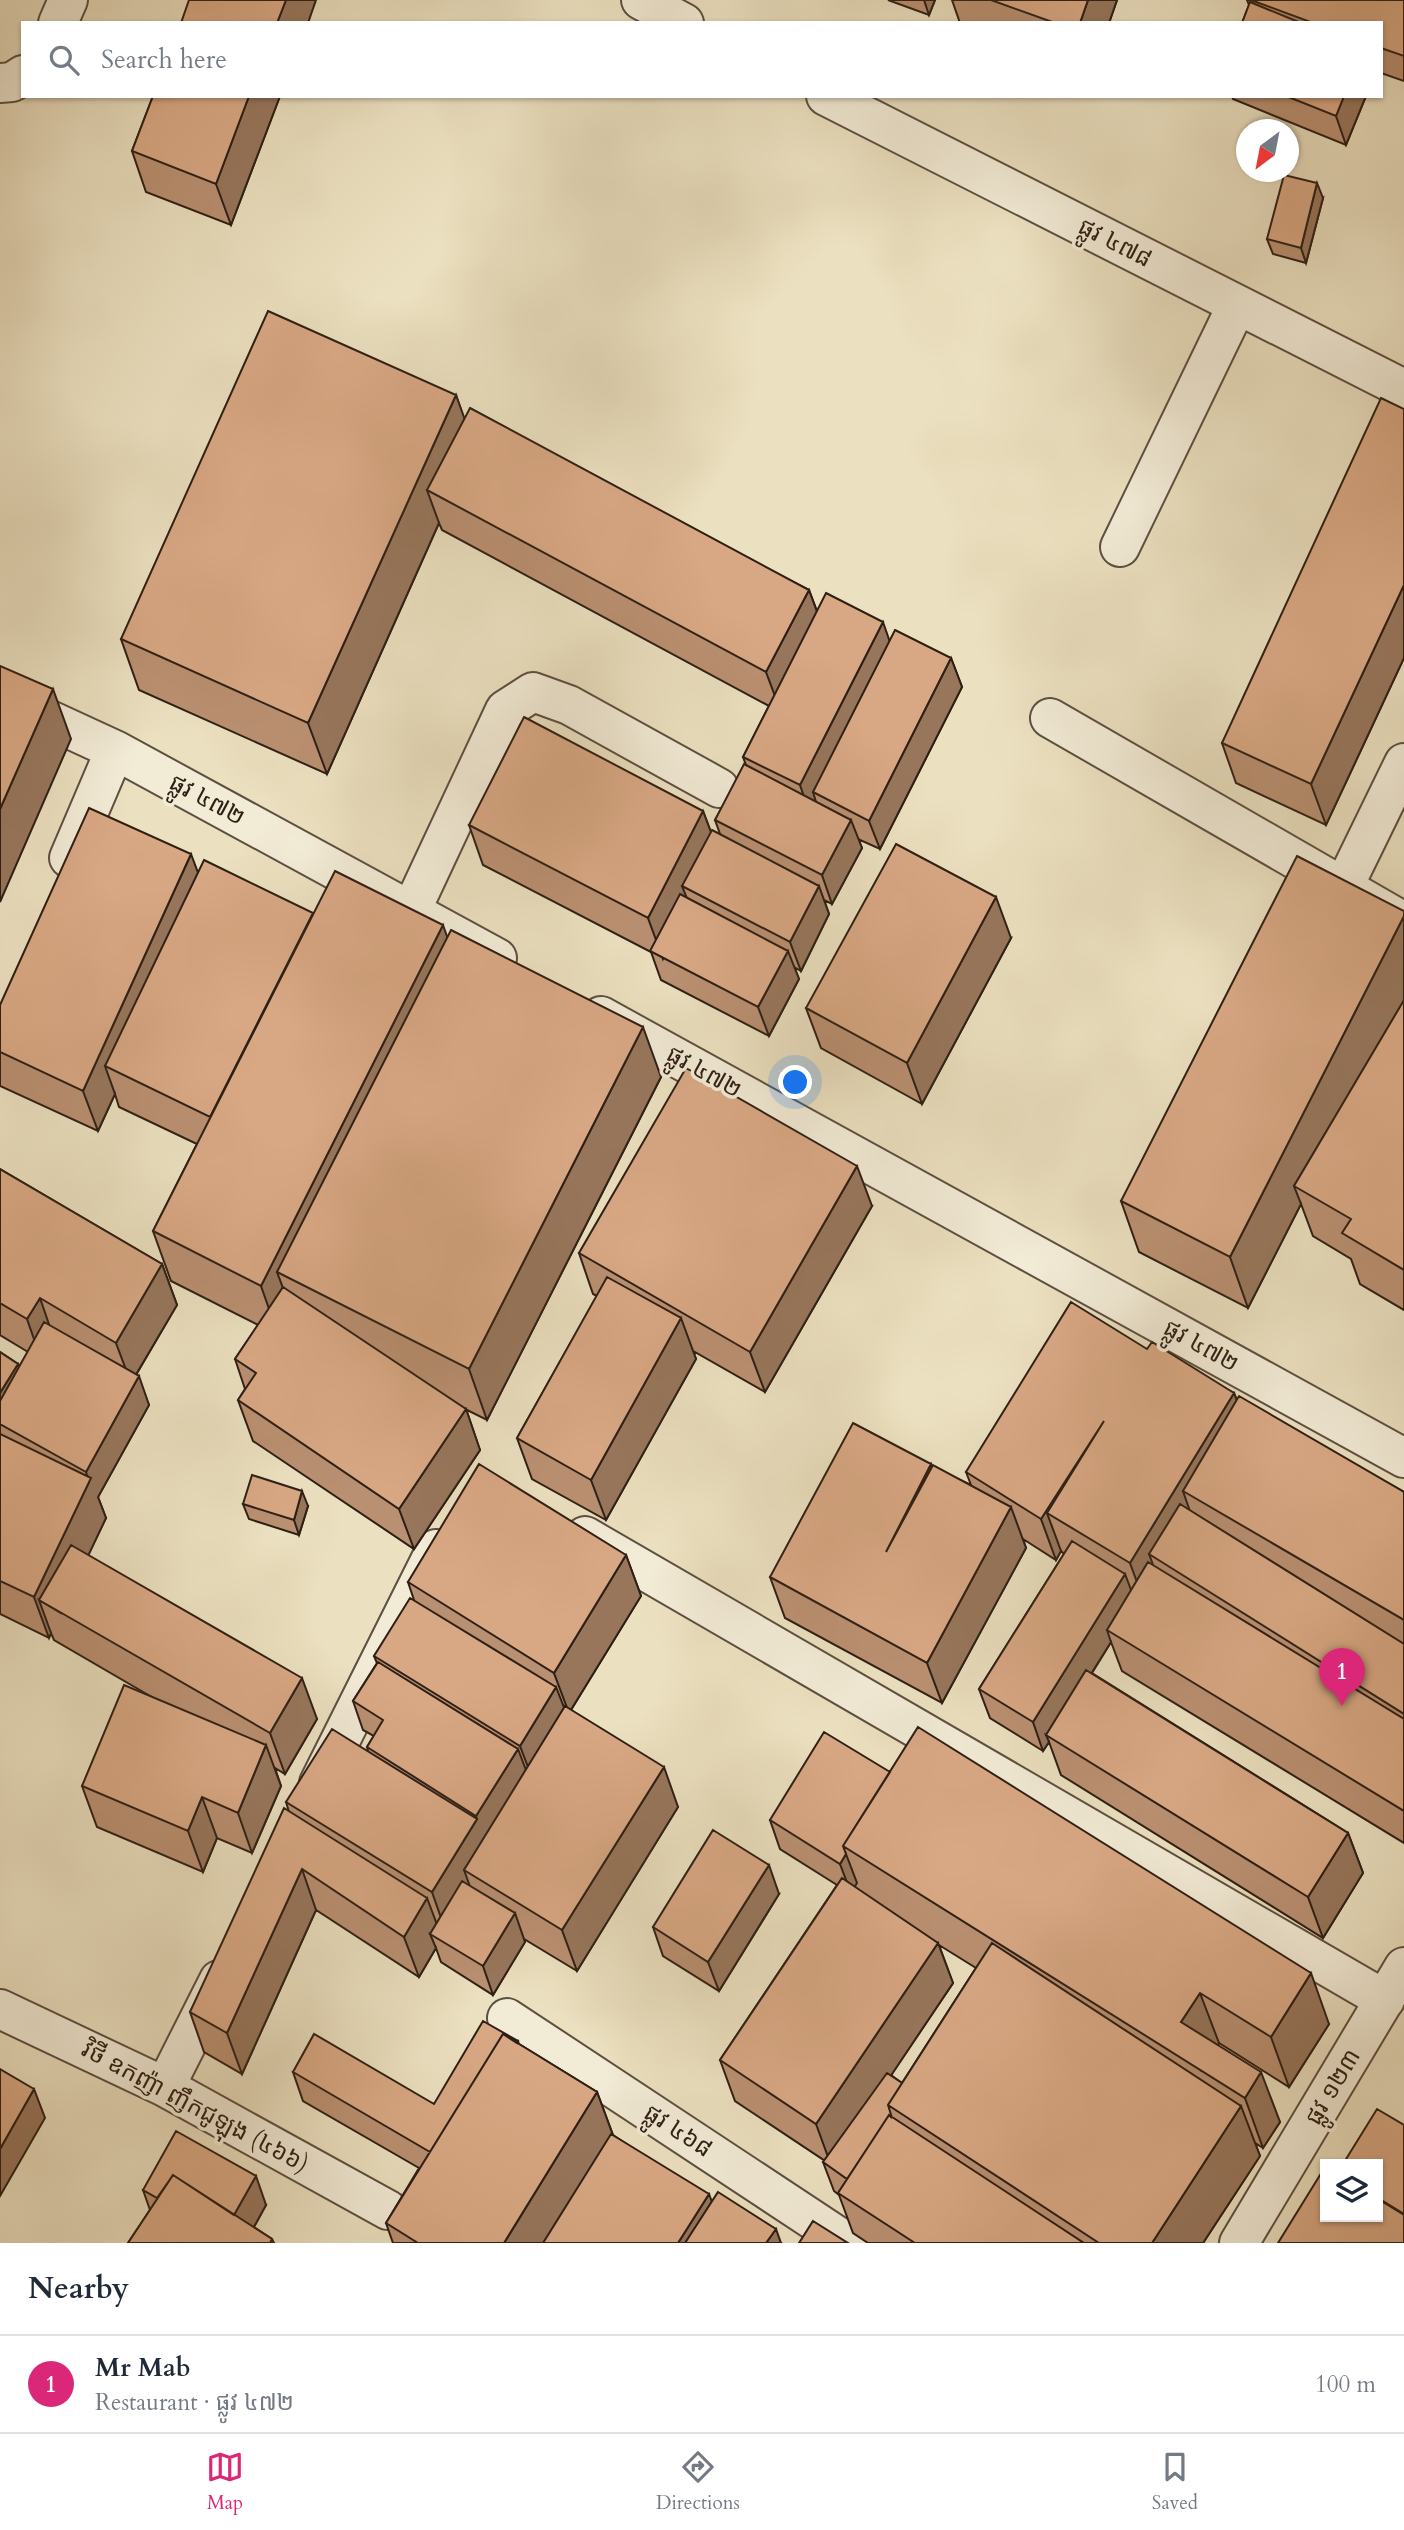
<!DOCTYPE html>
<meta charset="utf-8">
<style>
:root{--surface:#fff;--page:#f2f2f3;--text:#1f2937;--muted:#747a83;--line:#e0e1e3;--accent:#db2777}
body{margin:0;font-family:Cardo,"Noto Sans Khmer",serif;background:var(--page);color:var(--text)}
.controls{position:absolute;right:21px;bottom:21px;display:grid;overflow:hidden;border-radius:0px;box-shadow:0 2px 5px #0004}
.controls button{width:63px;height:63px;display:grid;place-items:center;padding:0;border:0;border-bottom:2px solid var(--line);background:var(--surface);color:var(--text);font:35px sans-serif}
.compass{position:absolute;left:1236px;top:119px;width:63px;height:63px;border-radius:50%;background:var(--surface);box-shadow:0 2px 5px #0004;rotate:212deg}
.you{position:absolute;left:796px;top:1083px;width:24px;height:24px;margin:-18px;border:5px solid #fff;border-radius:50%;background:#1a73e8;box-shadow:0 0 0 10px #1a73e833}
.badge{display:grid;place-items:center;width:46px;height:46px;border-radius:50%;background:var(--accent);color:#fff;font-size:23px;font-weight:700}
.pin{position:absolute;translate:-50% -58px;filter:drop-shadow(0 2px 4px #0008)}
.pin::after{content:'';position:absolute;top:37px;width:24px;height:21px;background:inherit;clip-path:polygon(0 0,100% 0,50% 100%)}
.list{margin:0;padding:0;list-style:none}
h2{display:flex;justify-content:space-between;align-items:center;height:91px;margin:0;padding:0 28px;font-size:30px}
h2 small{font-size:23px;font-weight:400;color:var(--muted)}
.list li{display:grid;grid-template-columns:46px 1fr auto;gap:21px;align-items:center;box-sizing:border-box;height:98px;padding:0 28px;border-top:2px solid var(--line)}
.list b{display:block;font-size:26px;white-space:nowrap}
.list p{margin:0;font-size:23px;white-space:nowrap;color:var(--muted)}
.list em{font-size:23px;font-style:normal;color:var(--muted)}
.icon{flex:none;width:38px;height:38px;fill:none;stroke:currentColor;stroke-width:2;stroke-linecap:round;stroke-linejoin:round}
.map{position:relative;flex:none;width:1404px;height:2243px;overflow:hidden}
.search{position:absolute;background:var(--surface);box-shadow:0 2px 5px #0004;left:21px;right:21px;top:21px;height:77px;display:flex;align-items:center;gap:18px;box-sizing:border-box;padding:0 24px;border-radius:0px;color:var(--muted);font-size:26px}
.sheet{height:189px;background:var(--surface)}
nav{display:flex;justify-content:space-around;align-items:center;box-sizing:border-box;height:98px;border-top:2px solid var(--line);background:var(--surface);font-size:19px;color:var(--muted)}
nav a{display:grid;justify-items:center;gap:4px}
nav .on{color:var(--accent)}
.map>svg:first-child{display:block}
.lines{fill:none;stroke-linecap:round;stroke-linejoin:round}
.minor-casing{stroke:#5d4f40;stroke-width:42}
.minor{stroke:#f2ebd6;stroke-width:38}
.wall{fill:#ba9072;stroke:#2e1f15;stroke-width:2;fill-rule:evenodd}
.shaded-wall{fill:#97765c;stroke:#2e1f15;stroke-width:2}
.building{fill:#d8a884;stroke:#2e1f15;stroke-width:2}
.labels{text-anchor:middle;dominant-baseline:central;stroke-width:7;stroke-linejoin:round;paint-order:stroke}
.street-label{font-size:24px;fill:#2e1f15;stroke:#f2ebd6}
</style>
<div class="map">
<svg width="1404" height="2243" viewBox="0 0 1404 2243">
<rect width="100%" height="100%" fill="#ebe0c0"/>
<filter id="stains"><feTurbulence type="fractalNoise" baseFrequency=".00286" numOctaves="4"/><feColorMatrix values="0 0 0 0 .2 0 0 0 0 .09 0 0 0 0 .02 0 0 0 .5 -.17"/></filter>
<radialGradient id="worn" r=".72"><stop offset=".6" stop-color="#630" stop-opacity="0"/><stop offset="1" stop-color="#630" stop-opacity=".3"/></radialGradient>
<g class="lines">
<g class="minor-casing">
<path id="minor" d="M 641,0 L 684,23
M 58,23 L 68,0
M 0,83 L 12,82 L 23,75
M 826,96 L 1404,389
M 1120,547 L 1237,305
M 0,697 L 115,750 L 497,958
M 1050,718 L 1404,922
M 69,858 L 115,750
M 1344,886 L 1404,763
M 411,911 L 505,710 L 533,692 L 569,705 L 719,788
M 601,1016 L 1404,1458
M 585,1536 L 1385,2000
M 319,1783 L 436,1549
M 0,2009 L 165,2087 L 388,2210
M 507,2018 L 848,2243
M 165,2087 L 219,1980
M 1239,2243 L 1404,1967"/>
</g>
<use href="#minor" class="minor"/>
</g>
<path class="wall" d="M 888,0 L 935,0 L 929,15 Z
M 952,0 L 1117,0 L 1109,23 L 960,23 Z
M 1247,0 L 1404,0 L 1404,81 L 1381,73 L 1381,23 L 1242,23 L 1249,5 Z
M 153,96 L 280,96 L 231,225 L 146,192 L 132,151 Z
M 1232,96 L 1366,96 L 1346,145 L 1233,99 Z
M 1323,198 L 1306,263 L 1273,254 L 1267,239 Z
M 456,395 L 464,419 L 809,590 L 817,611 L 889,640 L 951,658 L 962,687 L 880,849 L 858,839 L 862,848 L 832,904 L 824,900 L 829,914 L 801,971 L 794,967 L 799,979 L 769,1036 L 661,980 L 651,952 L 483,865 L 469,825 L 703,811 L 711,832 L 720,834 L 715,820 L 746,765 L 743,757 L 769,706 L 442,530 L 439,523 L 327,774 L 139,690 L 121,639 Z
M 1404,409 L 1404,658 L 1326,825 L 1236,783 L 1222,743 Z
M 1404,911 L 1404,1310 L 1360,1284 L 1351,1259 L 1313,1236 L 1301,1204 L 1248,1308 L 1139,1252 L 1121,1201 Z
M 313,913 L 447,937 L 661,1077 L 487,1420 L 463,1408 L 466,1409 L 480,1450 L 414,1549 L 253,1441 L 238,1400 L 245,1389 L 235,1359 L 258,1325 L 171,1281 L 153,1231 L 197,1144 L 119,1107 L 115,1094 L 98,1131 L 0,1086 L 0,1005 Z
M 1011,938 L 922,1104 L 821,1048 L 806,1008 Z
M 0,1169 L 162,1264 L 177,1305 L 136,1375 L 149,1405 L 98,1497 L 106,1518 L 88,1555 L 317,1719 L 285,1774 L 275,1768 L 281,1786 L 252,1853 L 217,1838 L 203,1872 L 97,1827 L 82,1786 L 150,1696 L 54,1640 L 51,1633 L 49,1638 L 0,1614 L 0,1352 L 18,1364 L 19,1367 L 28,1352 L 0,1335 Z
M 872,1206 L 765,1392 L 693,1351 L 696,1359 L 606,1520 L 532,1479 L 517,1438 L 597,1296 L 593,1294 L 579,1253 Z
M 1147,1349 L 1234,1393 L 1237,1400 L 1404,1492 L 1404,1843 L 1122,1671 L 1111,1642 L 1092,1673 L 1348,1833 L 1363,1873 L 1323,1938 L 1061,1775 L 1049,1742 L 1043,1751 L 990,1718 L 979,1689 L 1064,1554 L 1061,1551 L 1056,1560 L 1023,1539 L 1026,1548 L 942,1703 L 785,1618 L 770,1577 L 931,1464 L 932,1467 L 971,1485 L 966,1472 Z
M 243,1504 L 308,1506 L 299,1535 L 249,1519 Z
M 626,1555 L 641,1596 L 571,1710 L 678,1807 L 577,1971 L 524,1939 L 525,1942 L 493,1995 L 441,1962 L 436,1948 L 419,1977 L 316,1910 L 242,2074 L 204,2052 L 190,2012 L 289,1812 L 286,1802 L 368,1751 L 367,1747 L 374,1736 L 363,1730 L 353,1701 L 377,1663 L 374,1656 L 414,1600 L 408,1582 Z
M 889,1772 L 1329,2024 L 1289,2087 L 1219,2043 L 1218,2045 L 1280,2122 L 1263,2148 L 1255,2143 L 1260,2156 L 1203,2243 L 868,2243 L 853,2233 L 839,2195 L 834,2191 L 823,2162 L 825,2161 L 735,2101 L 720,2060 L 837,1885 L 780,1849 L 770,1820 ZM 939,1945 L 976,1968 L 902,2083 L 891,2075 L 953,1983 Z
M 779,1894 L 719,1991 L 663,1956 L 653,1927 Z
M 518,2041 L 519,2044 L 597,2092 L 613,2135 L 712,2201 L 781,2243 L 393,2243 L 386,2223 L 419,2168 L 303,2101 L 293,2072 L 434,2104 Z
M 143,2190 L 266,2205 L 254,2227 L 272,2239 L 274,2243 L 128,2243 L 150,2210 Z"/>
<path class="shaded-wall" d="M 286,0 L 316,0 L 308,23 L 277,23 Z
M 924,0 L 935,0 L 929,15 Z
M 1088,0 L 1117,0 L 1109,23 L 1080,23 Z
M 249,96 L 280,96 L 231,225 L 216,184 Z
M 1344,96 L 1366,96 L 1346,145 L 1336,116 Z
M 1317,183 L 1323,198 L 1306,263 L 1301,248 Z
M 456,395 L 474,445 L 427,490 L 439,523 L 327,774 L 308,723 Z
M 1404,585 L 1404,658 L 1326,825 L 1311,784 Z
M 809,590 L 824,631 L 781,712 L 766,672 Z
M 883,622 L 893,651 L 813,792 L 816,802 L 810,814 L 800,785 Z
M 951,658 L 962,687 L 880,849 L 869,821 Z
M 53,689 L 71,739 L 0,902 L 0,809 Z
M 703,811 L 718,851 L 682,886 L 690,906 L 663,959 L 648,918 Z
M 851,820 L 862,848 L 832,904 L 822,875 Z
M 191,854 L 206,894 L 105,1066 L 115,1094 L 98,1131 L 83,1091 Z
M 819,886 L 829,914 L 801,971 L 790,942 Z
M 996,897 L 1011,938 L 922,1104 L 907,1063 Z
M 1404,916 L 1404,1003 L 1294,1186 L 1301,1204 L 1248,1308 L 1230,1257 Z
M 443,925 L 461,976 L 277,1272 L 292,1312 L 279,1337 L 261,1286 Z
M 788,951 L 799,979 L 769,1036 L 758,1007 Z
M 643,1027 L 661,1077 L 487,1420 L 469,1369 Z
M 857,1166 L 872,1206 L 765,1392 L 750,1352 Z
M 162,1264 L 177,1305 L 131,1383 L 116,1343 Z
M 40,1298 L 54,1339 L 41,1359 L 27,1319 Z
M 681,1318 L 696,1359 L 606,1520 L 591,1480 Z
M 18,1364 L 28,1392 L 0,1424 L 0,1393 Z
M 139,1376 L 149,1405 L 98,1497 L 106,1518 L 61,1613 L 39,1600 L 51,1633 L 49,1638 L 34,1597 L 89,1482 L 86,1472 Z
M 1234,1393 L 1249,1434 L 1183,1491 L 1194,1523 L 1149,1554 L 1159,1581 L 1145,1604 L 1130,1563 Z
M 466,1409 L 480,1450 L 414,1549 L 399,1509 Z
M 1104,1421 L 1047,1513 L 1061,1551 L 1056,1560 L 1041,1519 Z
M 931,1464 L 946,1505 L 886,1552 Z
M 302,1491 L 308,1506 L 299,1535 L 294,1520 Z
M 1011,1507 L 1026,1548 L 942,1703 L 927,1663 Z
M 626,1555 L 641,1596 L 569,1713 L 554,1673 Z
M 1125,1574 L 1136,1603 L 1107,1630 L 1111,1642 L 1051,1738 L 1046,1735 L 1049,1742 L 1043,1751 L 1033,1722 Z
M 302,1678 L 317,1719 L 285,1774 L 270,1733 Z
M 556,1687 L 567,1715 L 531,1775 L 520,1746 Z
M 266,1745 L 281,1786 L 252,1853 L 238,1813 Z
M 518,1749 L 529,1778 L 464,1870 L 472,1892 L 446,1932 L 432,1892 L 477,1819 L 476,1816 Z
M 664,1767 L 678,1807 L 577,1971 L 562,1930 Z
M 202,1797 L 217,1838 L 203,1872 L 188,1831 Z
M 1348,1833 L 1363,1873 L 1323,1938 L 1308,1897 Z
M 846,1854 L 857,1883 L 851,1893 L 840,1864 Z
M 769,1865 L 779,1894 L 719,1991 L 708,1962 Z
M 302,1869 L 316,1910 L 242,2074 L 227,2033 Z
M 427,1898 L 442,1938 L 430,1934 L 436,1948 L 419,1977 L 404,1937 Z
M 515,1913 L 525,1942 L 493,1995 L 483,1966 Z
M 938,1943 L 953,1983 L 831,2165 L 816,2124 Z
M 1311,1973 L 1329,2024 L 1289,2087 L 1271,2037 Z
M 1200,1993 L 1219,2043 L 1201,2070 L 1181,2022 Z
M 1261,2072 L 1280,2122 L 1263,2148 L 1245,2098 Z
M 34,2089 L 45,2118 L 0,2196 L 0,2149 Z
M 597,2092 L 624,2165 L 576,2243 L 504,2243 Z
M 1241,2106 L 1260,2156 L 1203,2243 L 1152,2243 Z
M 256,2176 L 266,2205 L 245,2243 L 233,2216 Z
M 709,2194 L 724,2234 L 718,2243 L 678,2243 Z
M 776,2229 L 781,2243 L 766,2243 Z"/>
<path class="building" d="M 189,0 L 286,0 L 277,23 L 181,23 Z
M 991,0 L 1088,0 L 1080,23 L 1055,23 Z
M 1251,0 L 1404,0 L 1404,56 L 1381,48 L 1381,23 L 1313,23 Z
M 1250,2 L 1301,23 L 1242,23 Z
M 153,96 L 249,96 L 216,184 L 132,151 Z
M 1286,96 L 1344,96 L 1336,116 Z
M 1284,175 L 1317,183 L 1301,248 L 1267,239 Z
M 268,311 L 456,395 L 308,723 L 121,639 Z
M 1381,398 L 1404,409 L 1404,585 L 1311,784 L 1222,743 Z
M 470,408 L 809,590 L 766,672 L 427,490 Z
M 826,593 L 883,622 L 800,785 L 743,757 Z
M 895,630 L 951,658 L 869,821 L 813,792 Z
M 0,666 L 53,689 L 0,809 Z
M 524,717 L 703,811 L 648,918 L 469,825 Z
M 744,764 L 851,820 L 822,875 L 715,820 Z
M 89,808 L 191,854 L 83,1091 L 0,1052 L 0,1005 Z
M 712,830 L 819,886 L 790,942 L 682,886 Z
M 896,844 L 996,897 L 907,1063 L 806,1008 Z
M 1297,856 L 1404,911 L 1404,916 L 1230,1257 L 1121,1201 Z
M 204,860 L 313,913 L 210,1117 L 105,1066 Z
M 335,871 L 443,925 L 261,1286 L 153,1231 Z
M 680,894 L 788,951 L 758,1007 L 650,951 Z
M 451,930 L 643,1027 L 469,1369 L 277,1272 Z
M 1404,1000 L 1404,1270 L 1342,1233 L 1351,1219 L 1294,1186 Z
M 686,1068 L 857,1166 L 750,1352 L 579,1253 Z
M 0,1169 L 162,1264 L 116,1343 L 40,1298 L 27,1319 L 0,1303 Z
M 607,1277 L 681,1318 L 591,1480 L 517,1438 Z
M 283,1287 L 466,1409 L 399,1509 L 238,1400 L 256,1373 L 235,1359 Z
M 1071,1302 L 1147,1349 L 1152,1342 L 1234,1393 L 1130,1563 L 1047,1513 L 1104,1421 L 1041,1519 L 966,1472 Z
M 44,1322 L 139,1376 L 86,1472 L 0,1424 L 0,1401 Z
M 0,1352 L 18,1364 L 0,1393 Z
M 1239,1396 L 1404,1492 L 1404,1620 L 1183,1491 Z
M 853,1423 L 931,1464 L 886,1552 L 933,1465 L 1011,1507 L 927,1663 L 770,1577 Z
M 0,1434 L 91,1478 L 34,1597 L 0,1581 Z
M 479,1464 L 626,1555 L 554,1673 L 408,1582 Z
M 252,1475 L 302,1491 L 294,1520 L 243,1504 Z
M 1180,1504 L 1404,1644 L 1404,1714 L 1149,1554 Z
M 1072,1541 L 1125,1574 L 1033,1722 L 979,1689 Z
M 71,1545 L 302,1678 L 270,1733 L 39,1600 Z
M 1148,1562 L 1404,1719 L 1404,1811 L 1107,1630 Z
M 410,1598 L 556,1687 L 520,1746 L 374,1656 Z
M 378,1662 L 518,1749 L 476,1816 L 367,1747 L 383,1720 L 353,1701 Z
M 1086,1670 L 1348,1833 L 1308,1897 L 1046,1735 Z
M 124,1685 L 266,1745 L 238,1813 L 202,1797 L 188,1831 L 82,1786 Z
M 565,1706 L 664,1767 L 562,1930 L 464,1870 Z
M 918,1727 L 1311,1973 L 1271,2037 L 1200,1993 L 1181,2022 L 1261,2072 L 1245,2098 L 843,1846 Z
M 332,1729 L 477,1819 L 432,1892 L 286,1802 Z
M 824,1732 L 890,1772 L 843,1846 L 846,1854 L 840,1864 L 770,1820 Z
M 284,1808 L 427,1898 L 404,1937 L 302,1869 L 227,2033 L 190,2012 Z
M 713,1830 L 769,1865 L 708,1962 L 653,1927 Z
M 842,1878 L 938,1943 L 816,2124 L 720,2060 Z
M 462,1881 L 515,1913 L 483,1966 L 430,1934 Z
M 992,1943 L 1241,2106 L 1152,2243 L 1099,2243 L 888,2105 Z
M 483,2021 L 518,2041 L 517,2043 L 503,2034 L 430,2152 L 293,2072 L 314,2034 L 434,2104 Z
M 503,2034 L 597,2092 L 504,2243 L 418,2243 L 386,2223 Z
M 0,2069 L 34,2089 L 0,2149 Z
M 887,2073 L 902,2083 L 888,2105 L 892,2118 L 889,2115 L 847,2179 L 823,2162 Z
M 1377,2109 L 1404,2125 L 1404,2214 L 1378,2198 L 1378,2164 L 1343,2164 Z
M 889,2115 L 1084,2243 L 915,2243 L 838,2193 Z
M 176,2131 L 256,2176 L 234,2215 L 173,2175 L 157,2198 L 143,2190 Z
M 611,2134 L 709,2194 L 678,2243 L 543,2243 Z
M 1325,2167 L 1325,2217 L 1378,2217 L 1378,2199 L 1404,2215 L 1404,2243 L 1278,2243 Z
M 173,2175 L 272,2239 L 270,2243 L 128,2243 Z
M 718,2192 L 776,2229 L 766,2243 L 685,2243 Z
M 813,2221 L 848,2243 L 799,2243 Z"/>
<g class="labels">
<g class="street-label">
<text transform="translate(1115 243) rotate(27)">ផ្លូវ ៤៧៨</text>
<text transform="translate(207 800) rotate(28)">ផ្លូវ ៤៧២</text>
<text transform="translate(704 1072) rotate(29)">ផ្លូវ ៤៧២</text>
<text transform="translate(1201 1346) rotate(29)">ផ្លូវ ៤៧២</text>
<text transform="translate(1333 2087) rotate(-59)">ផ្លូវ ១២៣</text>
<text transform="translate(195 2107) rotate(28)">វិថី ឧកញ៉ា ញឹកជូឡុង (៤៦៦)</text>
<text transform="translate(678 2131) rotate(33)">ផ្លូវ ៤៦៨</text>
</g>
</g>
<rect width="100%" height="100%" filter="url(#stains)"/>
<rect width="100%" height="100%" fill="url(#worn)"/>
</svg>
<div class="controls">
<button><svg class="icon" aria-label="layers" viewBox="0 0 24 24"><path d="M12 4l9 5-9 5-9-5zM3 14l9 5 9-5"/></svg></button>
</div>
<svg class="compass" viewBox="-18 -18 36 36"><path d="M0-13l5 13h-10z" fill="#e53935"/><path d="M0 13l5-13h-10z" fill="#747a83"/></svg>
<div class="you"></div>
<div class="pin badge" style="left:1342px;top:1706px">1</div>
<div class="search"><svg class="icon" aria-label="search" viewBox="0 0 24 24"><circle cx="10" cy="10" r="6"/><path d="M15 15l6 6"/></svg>Search here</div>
</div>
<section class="sheet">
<h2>Nearby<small></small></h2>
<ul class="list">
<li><span class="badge">1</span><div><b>Mr Mab</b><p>Restaurant · ផ្លូវ ៤៧២</p></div><em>100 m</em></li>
</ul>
</section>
<nav>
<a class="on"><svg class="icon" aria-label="map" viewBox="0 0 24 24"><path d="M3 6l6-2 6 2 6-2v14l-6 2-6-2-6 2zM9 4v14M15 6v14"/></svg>Map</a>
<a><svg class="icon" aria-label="directions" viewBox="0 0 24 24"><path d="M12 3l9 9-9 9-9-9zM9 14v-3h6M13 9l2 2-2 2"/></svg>Directions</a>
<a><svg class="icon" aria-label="saved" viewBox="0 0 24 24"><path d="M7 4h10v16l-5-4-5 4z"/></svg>Saved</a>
</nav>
